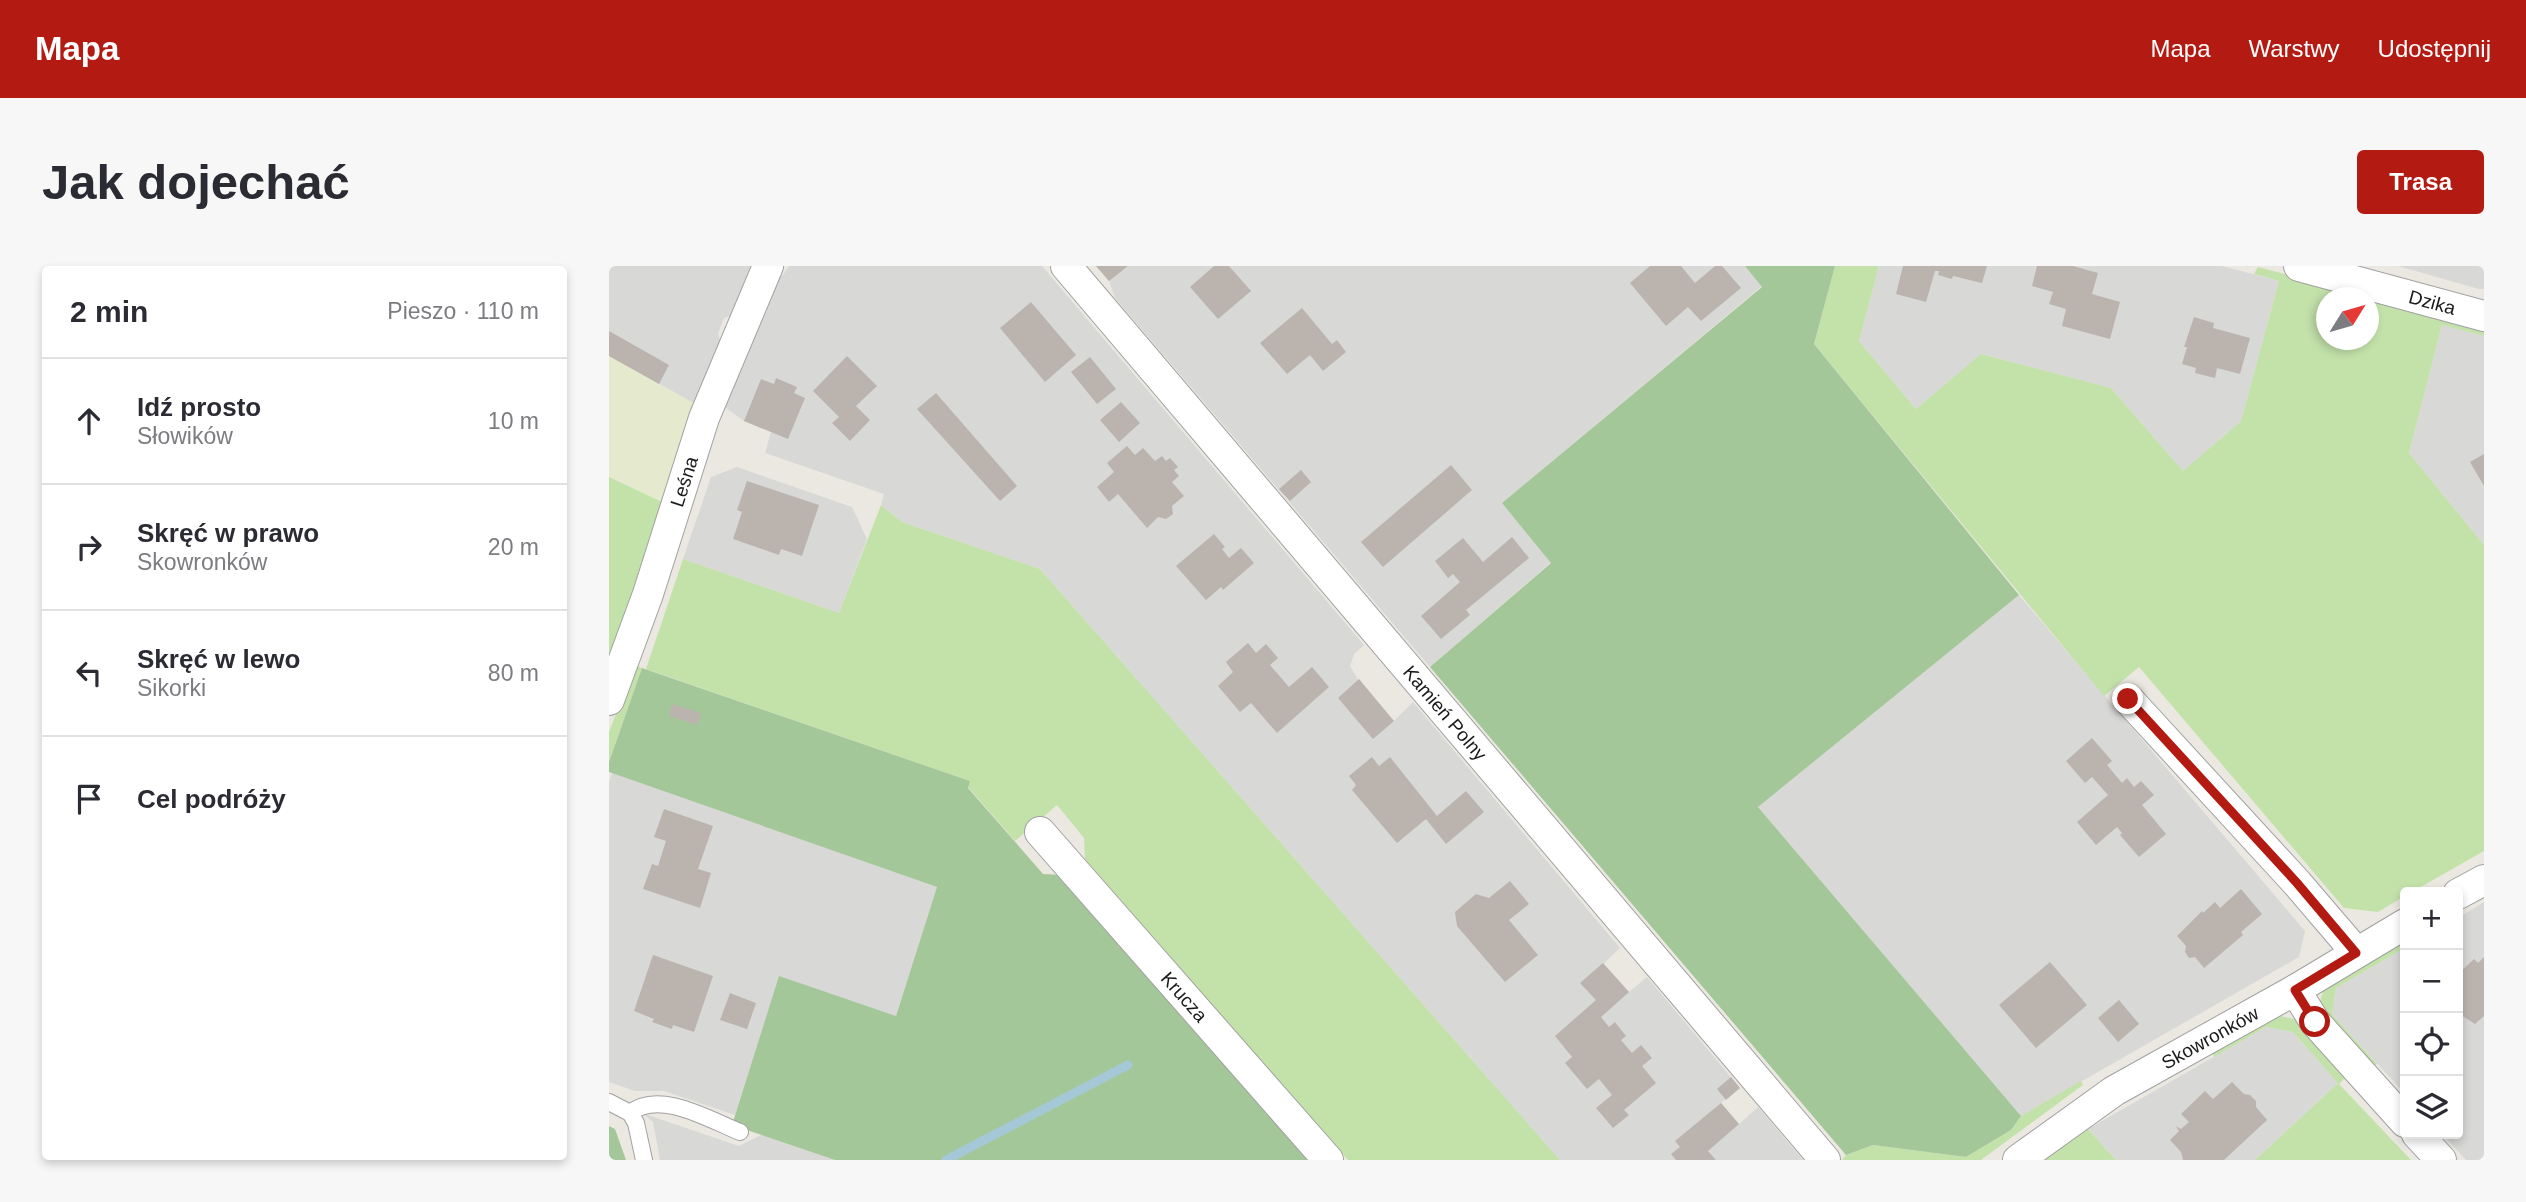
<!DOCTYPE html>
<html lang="pl">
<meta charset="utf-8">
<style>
:root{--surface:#fff;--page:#f7f7f7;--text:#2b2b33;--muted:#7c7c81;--line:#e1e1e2;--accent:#b31a12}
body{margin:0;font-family:Arial,sans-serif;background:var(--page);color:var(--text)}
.controls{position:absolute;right:21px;bottom:21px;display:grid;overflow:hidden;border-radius:7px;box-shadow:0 4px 10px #0003}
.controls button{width:63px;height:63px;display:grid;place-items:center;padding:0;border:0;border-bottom:2px solid var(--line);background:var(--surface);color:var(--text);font:35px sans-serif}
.compass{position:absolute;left:1707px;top:21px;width:63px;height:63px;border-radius:50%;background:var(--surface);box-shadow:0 4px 10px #0003;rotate:53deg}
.stop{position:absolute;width:21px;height:21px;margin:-16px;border:5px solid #b31a12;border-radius:50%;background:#fff}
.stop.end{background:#b31a12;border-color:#fff;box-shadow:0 2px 7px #0008}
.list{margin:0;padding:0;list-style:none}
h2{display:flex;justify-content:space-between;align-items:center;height:91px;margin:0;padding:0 28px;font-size:30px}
h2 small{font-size:23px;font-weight:400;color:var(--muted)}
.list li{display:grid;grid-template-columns:46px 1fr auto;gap:21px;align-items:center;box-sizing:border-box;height:126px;padding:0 28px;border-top:2px solid var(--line)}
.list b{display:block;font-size:26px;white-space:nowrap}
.list p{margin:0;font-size:23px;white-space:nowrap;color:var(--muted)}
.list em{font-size:23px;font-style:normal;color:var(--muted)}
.icon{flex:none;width:38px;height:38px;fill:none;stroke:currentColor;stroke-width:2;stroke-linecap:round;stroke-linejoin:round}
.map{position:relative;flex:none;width:1875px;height:894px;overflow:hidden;border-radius:7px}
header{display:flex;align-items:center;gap:42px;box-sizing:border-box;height:98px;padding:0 35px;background:var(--accent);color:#fff}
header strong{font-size:33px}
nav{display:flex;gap:38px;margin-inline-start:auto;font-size:24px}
.intro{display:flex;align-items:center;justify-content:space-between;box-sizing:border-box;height:168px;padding:0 42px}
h1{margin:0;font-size:49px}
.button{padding:18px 32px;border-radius:7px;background:var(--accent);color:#fff;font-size:24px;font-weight:700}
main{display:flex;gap:42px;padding:0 42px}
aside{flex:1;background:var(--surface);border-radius:7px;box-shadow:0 4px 10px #0003}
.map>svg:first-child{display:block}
.residential{fill:#d8d8d7}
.farmland{fill:#e5e9cd}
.grass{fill:#c3e2aa;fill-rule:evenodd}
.forest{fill:#a4c799}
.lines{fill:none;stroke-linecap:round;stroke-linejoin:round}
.stream{stroke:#a4c8d5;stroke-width:9}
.building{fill:#bbb4ae}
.service-casing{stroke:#a1a1a1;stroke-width:18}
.minor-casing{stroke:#a1a1a1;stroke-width:32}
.service{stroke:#fff;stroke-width:16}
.minor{stroke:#fff;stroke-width:30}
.route{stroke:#b31a12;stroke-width:9}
.labels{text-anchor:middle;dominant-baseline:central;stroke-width:6;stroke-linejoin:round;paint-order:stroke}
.street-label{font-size:19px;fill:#1a1a1a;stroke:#fff}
</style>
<header>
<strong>Mapa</strong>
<nav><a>Mapa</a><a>Warstwy</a><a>Udostępnij</a></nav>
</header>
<div class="intro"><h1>Jak dojechać</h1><a class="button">Trasa</a></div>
<main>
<aside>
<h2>2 min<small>Pieszo · 110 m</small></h2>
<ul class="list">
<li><svg class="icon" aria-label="ahead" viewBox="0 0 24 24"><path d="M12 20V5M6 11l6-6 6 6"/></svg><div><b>Idź prosto</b><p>Słowików</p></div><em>10 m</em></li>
<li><svg class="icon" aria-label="right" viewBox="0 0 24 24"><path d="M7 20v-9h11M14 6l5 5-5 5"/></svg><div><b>Skręć w prawo</b><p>Skowronków</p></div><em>20 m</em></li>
<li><svg class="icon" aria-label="left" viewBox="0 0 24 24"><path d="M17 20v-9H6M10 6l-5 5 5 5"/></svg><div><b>Skręć w lewo</b><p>Sikorki</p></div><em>80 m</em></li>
<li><svg class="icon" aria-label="arrive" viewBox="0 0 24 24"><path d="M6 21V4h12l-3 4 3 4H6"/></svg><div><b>Cel podróży</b></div></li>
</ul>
</aside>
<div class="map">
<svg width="1875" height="894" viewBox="0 0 1875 894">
<rect width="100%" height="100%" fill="#ebe8e1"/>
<path class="residential" d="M 0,0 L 146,0 L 126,48 L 115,52 L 109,68 L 113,79 L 88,139 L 0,90 Z
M 180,0 L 433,0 L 755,379 L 745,388 L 741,400 L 749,414 L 785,455 L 804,436 L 1011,682 L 994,698 L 1020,726 L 1038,711 L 1131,822 L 1112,837 L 1130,858 L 1149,841 L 1194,894 L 951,894 L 431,303 L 293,256 L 272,239 L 275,228 L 156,187 L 162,166 L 135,155 L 113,139 L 165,10 L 174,9 Z
M 487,0 L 1136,0 L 1153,20 L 893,237 L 942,296 L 821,401 L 506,32 L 500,15 Z
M 1270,0 L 1613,0 L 1670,15 L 1632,155 L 1574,205 L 1502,122 L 1373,88 L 1307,143 L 1250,75 Z
M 1789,0 L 1875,0 L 1875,23 L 1870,23 Z
M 1833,59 L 1875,70 L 1875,279 L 1800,187 Z
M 128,201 L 243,241 L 258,273 L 230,347 L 74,293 L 102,211 Z
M 1410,329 L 1696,665 L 1690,691 L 1412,850 L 1149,541 Z
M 3,507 L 328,621 L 287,750 L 170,711 L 126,849 L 55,825 L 26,825 L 0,816 L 0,516 Z
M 1875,636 L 1875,894 L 1857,894 L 1833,868 L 1849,868 L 1849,652 Z
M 1796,682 L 1796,828 L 1723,748 L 1727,722 Z
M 1657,761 L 1684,766 L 1729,817 L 1646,894 L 1507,894 L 1479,863 Z
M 33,847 L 130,880 L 152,869 L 226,894 L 51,894 L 44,856 Z"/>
<path class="farmland" d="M 0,90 L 88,139 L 57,238 L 0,211 Z"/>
<path class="grass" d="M 1226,0 L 1270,0 L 1250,75 L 1307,143 L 1372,88 L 1502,122 L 1574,205 L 1632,155 L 1670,15 L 1645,8 L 1649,1 L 1875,62 L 1875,70 L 1833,59 L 1800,187 L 1875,279 L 1875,585 L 1803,626 L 1796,626 L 1796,630 L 1769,646 L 1735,642 L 1530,401 L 1495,430 L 1205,78 ZM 1717,32 L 1759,32 L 1759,74 L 1717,74 Z
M 0,211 L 57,238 L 0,408 Z
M 272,239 L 293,256 L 431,303 L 951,894 L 739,894 L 476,593 L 475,572 L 448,539 L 406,575 L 359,521 L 361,515 L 37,403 L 74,293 L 230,347 Z
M 26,399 L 33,402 L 0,496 L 0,466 Z
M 1796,672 L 1796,682 L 1727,722 L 1723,748 L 1768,798 L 1762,803 L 1712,742 L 1711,735 L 1715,722 Z
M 1667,749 L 1685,753 L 1739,809 L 1730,818 L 1802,894 L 1646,894 L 1729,817 L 1684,766 L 1657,761 L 1605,791 L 1602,785 Z
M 1472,815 L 1474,819 L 1372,894 L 1233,894 L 1237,889 L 1264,879 L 1357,891 L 1402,864 L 1412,850 Z
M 1476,860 L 1507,894 L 1430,894 Z"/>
<path class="forest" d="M 1136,0 L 1226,0 L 1205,78 L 1410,329 L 1149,541 L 1412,850 L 1402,864 L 1357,891 L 1264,879 L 1237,889 L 821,401 L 942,297 L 893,237 L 1153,21 Z
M 33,402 L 361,515 L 359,522 L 434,608 L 455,609 L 704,894 L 226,894 L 123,859 L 170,710 L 287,750 L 328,621 L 0,506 L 0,496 Z
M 0,860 L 6,863 L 17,894 L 0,894 Z"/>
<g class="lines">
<path class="stream" d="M 337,894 L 519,799"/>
</g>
<path class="building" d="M 487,0 L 519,0 L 500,15 Z
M 605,0 L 620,0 L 642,25 L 609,53 L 581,21 Z
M 1041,0 L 1072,0 L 1086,17 L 1106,0 L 1113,0 L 1132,22 L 1092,55 L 1079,41 L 1057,60 L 1021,17 Z
M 1294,0 L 1378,0 L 1373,17 L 1344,10 L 1343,13 L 1329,9 L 1330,5 L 1326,5 L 1317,36 L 1287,28 Z
M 1428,0 L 1464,0 L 1489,7 L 1483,28 L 1511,36 L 1501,73 L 1453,60 L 1457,43 L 1440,38 L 1444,26 L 1423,20 Z
M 422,36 L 467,89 L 436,116 L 391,62 Z
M 693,42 L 723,78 L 728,74 L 737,86 L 714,105 L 701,89 L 678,108 L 651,77 Z
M 1585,51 L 1605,57 L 1604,62 L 1641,72 L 1631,108 L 1608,102 L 1606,112 L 1586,107 L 1587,102 L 1573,98 L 1578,81 L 1575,81 Z
M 0,65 L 60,99 L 50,118 L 0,90 Z
M 238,90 L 268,120 L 247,140 L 261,154 L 241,175 L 223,157 L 230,151 L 204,125 Z
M 481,91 L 507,123 L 488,138 L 462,106 Z
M 167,112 L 188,121 L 185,127 L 196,132 L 179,173 L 135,155 L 152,113 L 165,118 Z
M 327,127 L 408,220 L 391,235 L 308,143 Z
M 512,136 L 531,157 L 510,176 L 491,154 Z
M 518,180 L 526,189 L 534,182 L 546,195 L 553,190 L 557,195 L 561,192 L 569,201 L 565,204 L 570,210 L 563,216 L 575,230 L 563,240 L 564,248 L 557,253 L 549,251 L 538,262 L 509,228 L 500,236 L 488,221 L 505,206 L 498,197 Z
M 1875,188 L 1875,220 L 1861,196 Z
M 842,199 L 863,224 L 774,301 L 752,276 Z
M 692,204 L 702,216 L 681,235 L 670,223 Z
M 138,215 L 210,239 L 193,290 L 172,283 L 170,289 L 124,273 L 133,246 L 128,244 Z
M 605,268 L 616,281 L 613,283 L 620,292 L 632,282 L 645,297 L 614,324 L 612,321 L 597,334 L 567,300 Z
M 903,271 L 920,292 L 857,344 L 861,349 L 832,373 L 812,350 L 851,316 L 844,308 L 839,312 L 826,295 L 854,272 L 874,296 Z
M 639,377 L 647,387 L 657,378 L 669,392 L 661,399 L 680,421 L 703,401 L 720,421 L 668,467 L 642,437 L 631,446 L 609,420 L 624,406 L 617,396 Z
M 750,413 L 785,455 L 764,473 L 729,432 Z
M 63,438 L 92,447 L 88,459 L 60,450 Z
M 1483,472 L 1503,495 L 1498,499 L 1513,517 L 1518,512 L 1525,521 L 1532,515 L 1545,529 L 1533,539 L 1557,568 L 1530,591 L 1511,569 L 1513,567 L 1508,561 L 1487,579 L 1468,556 L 1499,529 L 1483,511 L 1476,517 L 1457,495 Z
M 763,491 L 770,500 L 781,491 L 828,550 L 857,525 L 875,546 L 837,578 L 817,553 L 788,577 L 743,524 L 747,519 L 740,510 Z
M 55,543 L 104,560 L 89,603 L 102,607 L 91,642 L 34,623 L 43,598 L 49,600 L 57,575 L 45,571 Z
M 901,615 L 920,638 L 900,654 L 929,689 L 896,716 L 848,660 L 846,646 L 867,628 L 880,632 Z
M 1632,623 L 1653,648 L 1632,666 L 1634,669 L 1595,702 L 1586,691 L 1580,692 L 1576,686 L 1577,680 L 1568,670 L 1593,645 L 1594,647 L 1606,636 L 1611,642 Z
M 44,689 L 104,710 L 85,766 L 64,759 L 63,763 L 43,756 L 45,753 L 25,745 Z
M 1875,691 L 1875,750 L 1866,758 L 1852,749 L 1852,744 L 1849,740 L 1849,715 L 1853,712 L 1849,708 L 1865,693 L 1869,697 Z
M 1441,696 L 1478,739 L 1427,782 L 1390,739 Z
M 994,697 L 1020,726 L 992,751 L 1000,761 L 1006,756 L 1017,770 L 1012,774 L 1023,787 L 1032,779 L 1043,792 L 1033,800 L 1047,817 L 1015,844 L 1020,849 L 1004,862 L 987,842 L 1003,829 L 990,813 L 978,823 L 956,797 L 963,791 L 946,770 L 987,734 L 971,717 Z
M 121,727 L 147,737 L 138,763 L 111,754 Z
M 1510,734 L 1530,758 L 1509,776 L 1489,752 Z
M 1122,811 L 1131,822 L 1117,834 L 1108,823 Z
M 1623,816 L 1635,828 L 1641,829 L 1647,835 L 1647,841 L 1658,854 L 1615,894 L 1574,894 L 1572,886 L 1561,874 L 1570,865 L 1567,860 L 1572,863 L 1580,856 L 1572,848 L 1596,825 L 1604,833 Z
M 1112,837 L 1130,858 L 1099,885 L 1107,894 L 1067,894 L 1062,888 L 1071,881 L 1066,875 Z"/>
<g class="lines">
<g class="service-casing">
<path id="service" d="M 0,836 L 21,847 L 27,857 L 35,894
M 21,847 C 50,823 101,854 131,866"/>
</g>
<g class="minor-casing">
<g id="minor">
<path id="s1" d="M 457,0 L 1216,894"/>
<path id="s2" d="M 1690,0 L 1875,50"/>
<path d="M 1519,433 L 1688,617 L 1747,686"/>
<path id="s3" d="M 0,434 L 39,328 L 95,152 L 159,0"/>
<path id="s4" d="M 431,566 L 719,894"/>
<path d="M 1849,628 L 1875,614"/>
<path d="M 1686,724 L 1706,756 L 1796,856"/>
<path d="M 1808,868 L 1832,894"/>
<path id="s5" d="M 1409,894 L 1505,825 L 1686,724 L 1796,658"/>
</g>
</g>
<use href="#service" class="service"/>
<use href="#minor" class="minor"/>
</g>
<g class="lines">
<path class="route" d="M 1519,433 L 1688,617 L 1747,687 L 1686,724 L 1706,756"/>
</g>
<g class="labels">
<g class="street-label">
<text stroke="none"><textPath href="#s2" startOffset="138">Dzika</textPath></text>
<text stroke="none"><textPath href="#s3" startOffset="231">Leśna</textPath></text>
<text stroke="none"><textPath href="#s1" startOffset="586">Kamień Polny</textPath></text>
<text stroke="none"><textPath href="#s4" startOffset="219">Krucza</textPath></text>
<text stroke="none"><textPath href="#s5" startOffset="228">Skowronków</textPath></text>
</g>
</g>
</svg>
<div class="controls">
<button>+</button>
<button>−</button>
<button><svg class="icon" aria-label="locate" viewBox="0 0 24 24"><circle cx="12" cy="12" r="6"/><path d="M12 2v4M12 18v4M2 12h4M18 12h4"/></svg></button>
<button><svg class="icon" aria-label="layers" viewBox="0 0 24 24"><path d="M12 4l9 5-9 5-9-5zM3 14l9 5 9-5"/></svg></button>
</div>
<svg class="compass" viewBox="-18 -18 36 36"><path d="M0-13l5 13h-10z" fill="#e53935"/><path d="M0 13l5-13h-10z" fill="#7c7c81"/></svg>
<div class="stop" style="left:1706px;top:756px"></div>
<div class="stop end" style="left:1519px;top:433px"></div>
</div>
</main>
